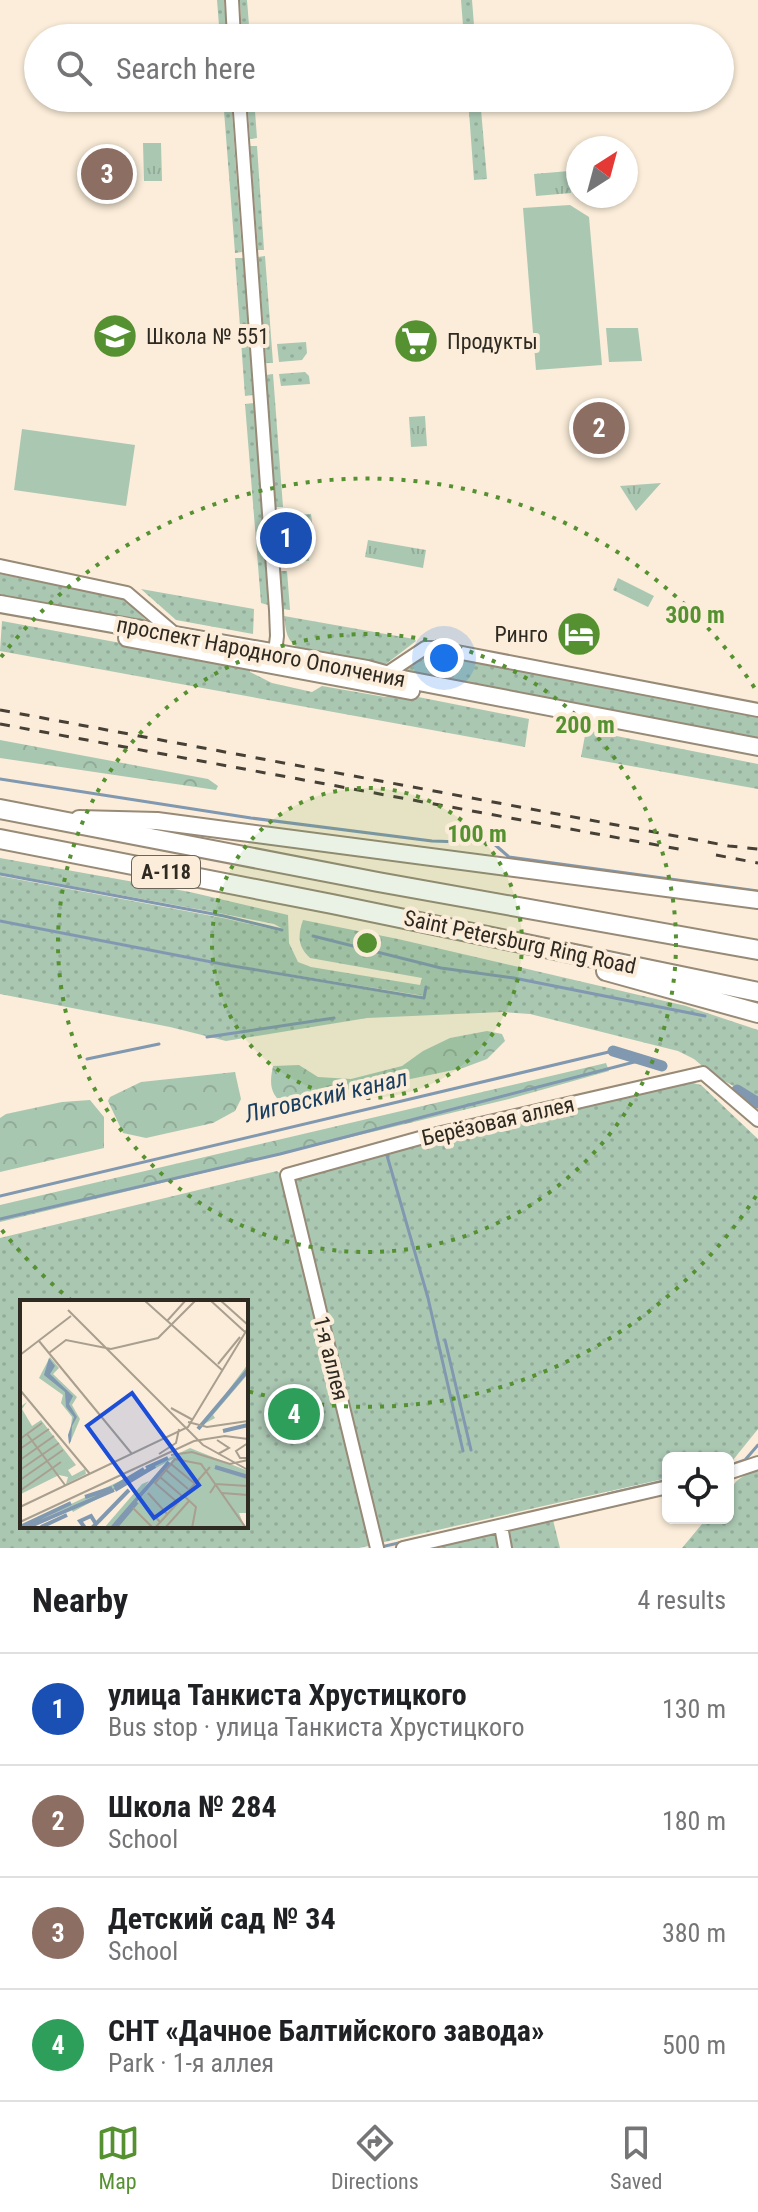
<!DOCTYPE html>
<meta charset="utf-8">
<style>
:root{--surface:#fff;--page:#f2f2f2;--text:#202124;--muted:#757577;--line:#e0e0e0;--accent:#559130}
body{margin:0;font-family:"Roboto Condensed",sans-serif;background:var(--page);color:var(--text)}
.controls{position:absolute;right:24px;bottom:24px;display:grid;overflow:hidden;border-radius:12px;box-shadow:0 2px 6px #0004}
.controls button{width:72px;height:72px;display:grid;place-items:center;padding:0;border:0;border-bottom:2px solid var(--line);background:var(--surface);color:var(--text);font:40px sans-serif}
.compass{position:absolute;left:566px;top:136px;width:72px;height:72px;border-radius:50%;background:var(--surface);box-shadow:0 2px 6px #0004;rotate:36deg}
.you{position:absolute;left:444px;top:658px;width:28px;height:28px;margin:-20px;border:6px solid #fff;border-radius:50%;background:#1a73e8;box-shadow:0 0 0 12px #1a73e833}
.badge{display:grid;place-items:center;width:52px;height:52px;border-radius:50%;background:var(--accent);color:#fff;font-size:26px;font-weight:700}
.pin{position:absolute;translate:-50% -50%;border:4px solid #fff;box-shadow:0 2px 8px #0006}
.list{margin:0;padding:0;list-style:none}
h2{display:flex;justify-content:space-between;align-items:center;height:104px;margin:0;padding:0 32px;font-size:34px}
h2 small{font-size:26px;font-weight:400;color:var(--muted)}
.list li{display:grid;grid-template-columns:52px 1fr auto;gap:24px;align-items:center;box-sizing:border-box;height:112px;padding:0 32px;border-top:2px solid var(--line)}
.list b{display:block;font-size:30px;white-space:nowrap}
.list p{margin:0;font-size:26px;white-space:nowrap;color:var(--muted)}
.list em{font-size:26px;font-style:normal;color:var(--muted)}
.icon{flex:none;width:44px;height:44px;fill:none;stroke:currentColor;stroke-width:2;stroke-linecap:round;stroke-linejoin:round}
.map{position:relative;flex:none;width:758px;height:1548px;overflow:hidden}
.search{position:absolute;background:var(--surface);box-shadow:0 2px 6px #0004;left:24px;right:24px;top:24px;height:88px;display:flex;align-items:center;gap:20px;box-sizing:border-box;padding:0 28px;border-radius:44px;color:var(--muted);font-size:30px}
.sheet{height:552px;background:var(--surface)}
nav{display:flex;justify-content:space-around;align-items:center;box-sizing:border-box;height:112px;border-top:2px solid var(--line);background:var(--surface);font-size:22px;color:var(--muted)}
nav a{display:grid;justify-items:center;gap:4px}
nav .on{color:var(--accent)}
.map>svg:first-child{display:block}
.grass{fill:url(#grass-dots);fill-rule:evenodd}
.forest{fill:url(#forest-crowns)}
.park{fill:url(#park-tufts)}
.pitch{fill:#aac7b2}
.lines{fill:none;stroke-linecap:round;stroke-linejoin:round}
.stream{stroke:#8098b0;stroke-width:3}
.canal{stroke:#8098b0;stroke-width:11}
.minor-casing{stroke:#978a77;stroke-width:16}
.major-casing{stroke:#978a77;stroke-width:20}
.highway-casing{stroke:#978a77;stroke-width:22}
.minor{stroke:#fff;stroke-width:12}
.major{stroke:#fff;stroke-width:16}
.highway{stroke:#fff;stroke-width:18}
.rail{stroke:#464036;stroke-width:3;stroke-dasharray:10 10;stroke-linecap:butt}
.ring{fill:none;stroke:#559130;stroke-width:4;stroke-dasharray:4 8}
.labels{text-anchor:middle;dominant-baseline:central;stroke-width:8;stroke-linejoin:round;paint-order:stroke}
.shield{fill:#fbedd9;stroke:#6c6458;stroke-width:2}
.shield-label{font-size:20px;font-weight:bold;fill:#2e2921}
.poi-label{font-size:22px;fill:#2e2921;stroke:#fbedd9;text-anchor:start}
.street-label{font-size:22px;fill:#2e2921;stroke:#fbedd9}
.water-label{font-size:24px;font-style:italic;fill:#183e62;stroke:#fbedd9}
.inset-river{fill:none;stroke:#8098b0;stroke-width:4}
.inset-road{fill:none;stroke:#a99f8f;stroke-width:2}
.view{fill:#1d4ed8;fill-opacity:0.15;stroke:#1d4ed8;stroke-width:4}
.inset-edge{fill:none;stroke:#2e2921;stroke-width:4}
.centre{fill:#559130;stroke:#fbedd9;stroke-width:4}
.ring-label{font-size:24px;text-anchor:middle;font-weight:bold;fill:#559130;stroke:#fbedd9;stroke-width:8;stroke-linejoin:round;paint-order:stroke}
</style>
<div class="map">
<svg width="758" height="1548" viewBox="0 0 758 1548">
<defs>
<pattern id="grass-dots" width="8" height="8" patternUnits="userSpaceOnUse" patternTransform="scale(2)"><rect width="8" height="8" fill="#aac7b2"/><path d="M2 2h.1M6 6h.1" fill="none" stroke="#93ab99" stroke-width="1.8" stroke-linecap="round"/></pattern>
<pattern id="forest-crowns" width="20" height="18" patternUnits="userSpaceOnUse" patternTransform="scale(2)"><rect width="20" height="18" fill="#a8c7b1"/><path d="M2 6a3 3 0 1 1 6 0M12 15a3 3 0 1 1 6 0" fill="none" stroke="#91ab98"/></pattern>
<pattern id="park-tufts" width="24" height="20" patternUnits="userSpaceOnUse" patternTransform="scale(2)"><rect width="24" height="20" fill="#aac7b2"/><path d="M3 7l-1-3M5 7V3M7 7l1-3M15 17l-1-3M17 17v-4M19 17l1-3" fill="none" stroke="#93ab99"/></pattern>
</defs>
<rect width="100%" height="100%" fill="#fbedd9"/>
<path class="grass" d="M 217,0 L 224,0 L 227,38 L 220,38 Z
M 240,0 L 247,0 L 250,38 L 242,38 Z
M 461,0 L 472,0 L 475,38 L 464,38 Z
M 223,98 L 231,98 L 242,252 L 235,253 Z
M 247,98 L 254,98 L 257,138 L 250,139 Z
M 468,98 L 480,98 L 487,179 L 474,180 Z
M 250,146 L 257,146 L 264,250 L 258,250 Z
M 265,256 L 273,363 L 266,363 L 258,257 Z
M 235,258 L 243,258 L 253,395 L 245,396 Z
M 306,342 L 307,353 L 302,360 L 279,362 L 277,344 Z
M 305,372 L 309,376 L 310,384 L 281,386 L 279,374 Z
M 273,374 L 283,507 L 276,507 L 266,375 Z
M 254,403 L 268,605 L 261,603 L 245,404 Z
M 311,514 L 313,529 L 307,529 L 307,536 L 292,538 L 290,515 Z
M 307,542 L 309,561 L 293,560 L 292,544 Z
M 280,571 L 287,571 L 290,610 L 283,609 Z
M 0,574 L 124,599 L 150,624 L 0,598 Z
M 141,589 L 254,609 L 253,634 L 176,620 Z
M 284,616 L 414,639 L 416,641 L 386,664 L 300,649 C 286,641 286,631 284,616 Z
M 2,621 L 250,667 L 250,672 L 272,683 L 312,692 L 322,686 L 385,697 L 398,693 L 529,719 L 525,747 L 0,651 Z
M 425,653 L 758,714 L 758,739 L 403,672 Z
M 586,730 L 758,764 L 758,789 L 581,757 Z
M 0,858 L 190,892 L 288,915 L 289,943 L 298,962 L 311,967 L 420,985 L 422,978 L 310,958 C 297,946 298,935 303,920 L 398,939 L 686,1006 L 758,1030 L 758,1099 L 713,1075 L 694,1059 L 678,1051 L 530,1014 L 502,1012 L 367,1018 L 226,1041 L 170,1027 L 0,994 L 0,922 L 226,966 L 424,999 L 426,991 L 424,996 L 227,964 L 0,920 L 0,876 L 223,918 L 281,931 L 283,929 L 274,924 L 224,914 L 0,873 Z
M 689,1082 L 701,1085 L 758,1139 L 758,1429 L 733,1460 L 728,1462 L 728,1458 L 668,1458 L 668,1478 L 380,1543 L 291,1176 L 422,1143 Z
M 277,1171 L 283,1176 L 373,1545 L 359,1548 L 0,1548 L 0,1238 ZM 22,1302 L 246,1302 L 246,1526 L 22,1526 Z
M 758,1471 L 758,1548 L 682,1548 L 707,1518 L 728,1518 C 728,1492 729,1478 758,1471 Z
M 553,1520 L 560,1548 L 435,1548 Z"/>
<path class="forest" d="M 0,740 L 208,779 L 218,786 L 216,790 L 0,758 Z
M 487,1031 L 502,1034 L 505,1041 L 487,1059 L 463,1068 L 382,1085 L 343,1090 L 287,1107 C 270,1095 269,1085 273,1066 L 299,1065 L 318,1077 L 351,1079 L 402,1066 L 423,1051 L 450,1038 Z
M 606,1063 L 609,1071 L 509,1099 L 0,1222 L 0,1205 Z
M 235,1072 L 241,1099 L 235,1111 L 213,1123 L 146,1138 L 123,1133 L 108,1101 L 110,1097 L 141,1082 Z
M 90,1100 L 104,1117 L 104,1148 L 0,1172 L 0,1118 L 6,1114 L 62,1102 Z"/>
<path class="park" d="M 143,143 L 161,143 L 162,181 L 144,181 Z
M 569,171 L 571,193 L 536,196 L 534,174 Z
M 425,416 L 427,446 L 411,447 L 409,417 Z
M 661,483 L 636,511 L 620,486 Z
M 368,540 L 426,550 L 423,568 L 365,557 Z
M 618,578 L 654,596 L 648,607 L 613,590 Z"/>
<path class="pitch" d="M 570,205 L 589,217 L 602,365 L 536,370 L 523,208 Z
M 606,328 L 638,328 L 642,361 L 609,362 Z
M 22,429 L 135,445 L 126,506 L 14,490 Z"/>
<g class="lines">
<path class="stream" d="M 0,779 L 251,818 L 432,841 L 493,843 L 509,857 L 758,891
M 0,874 L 224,916 L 282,930
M 0,921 L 227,965 L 424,998 L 426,987
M 313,936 L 441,968 L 514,978 L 705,1016
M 207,1037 L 334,1018
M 87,1059 L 159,1044
M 386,1152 L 428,1298 L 463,1451
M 0,1196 L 613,1051
M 0,1219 L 280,1154 L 642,1060
M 445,1340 L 471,1450
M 728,1466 L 745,1460 L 758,1445
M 608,1494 L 668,1480
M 381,1547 L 477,1525"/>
<path class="canal" d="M 613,1051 L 662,1066
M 737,1090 L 758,1103"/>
<g class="minor-casing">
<path id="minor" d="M 232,0 L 234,38
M 239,98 L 276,610 L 277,636 L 274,661
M 0,566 L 127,593 L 175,634
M 386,674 L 425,648 L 436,648 L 758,710
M 728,1473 L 758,1463
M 501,1526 L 505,1548
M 377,1548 L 287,1175 L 420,1138 L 703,1073 L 758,1120
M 403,1548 L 668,1487"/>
</g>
<g class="major-casing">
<path id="major" d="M 0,604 L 367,669 L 403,679 L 758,747
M 127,638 L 411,691
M 79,819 L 157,821 L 758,900"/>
</g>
<g class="highway-casing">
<path id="highway" d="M 0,809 L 378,882 L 758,950
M 0,839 L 332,904 L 758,992
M 606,971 L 758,1013"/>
</g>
<use href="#minor" class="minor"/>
<use href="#major" class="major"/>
<use href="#highway" class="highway"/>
<path class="rail" d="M 0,710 L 729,846 L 758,849
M 0,724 L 684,850
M 716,855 L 758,863"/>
</g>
<circle cx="367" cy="943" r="155" fill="#559130" fill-opacity=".12"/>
<g class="ring">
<circle cx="367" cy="943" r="155"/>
<circle cx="367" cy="943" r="309"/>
<path d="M756 1196A464 464 0 0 1 247 1391M72 1301A464 464 0 0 1 1 1229M1 657A464 464 0 0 1 756 690"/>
</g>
<defs>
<g id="school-disc" transform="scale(2.3)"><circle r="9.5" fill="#559130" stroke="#fbedd9"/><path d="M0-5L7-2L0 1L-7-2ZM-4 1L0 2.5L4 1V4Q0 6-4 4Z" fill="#fff"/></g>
<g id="supermarket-disc" transform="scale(2.3)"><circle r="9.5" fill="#559130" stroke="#fbedd9"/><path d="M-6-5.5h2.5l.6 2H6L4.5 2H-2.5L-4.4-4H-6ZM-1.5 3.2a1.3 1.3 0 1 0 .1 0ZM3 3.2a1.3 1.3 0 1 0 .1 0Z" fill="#fff"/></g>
<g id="hotel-disc" transform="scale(2.3)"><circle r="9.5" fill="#559130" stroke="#fbedd9"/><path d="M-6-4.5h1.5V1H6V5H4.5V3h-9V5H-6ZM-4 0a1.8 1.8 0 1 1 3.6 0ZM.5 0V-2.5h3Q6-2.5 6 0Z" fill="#fff"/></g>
</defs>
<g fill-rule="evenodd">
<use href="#school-disc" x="115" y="336"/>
<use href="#supermarket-disc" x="416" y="341"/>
<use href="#hotel-disc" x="579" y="634"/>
</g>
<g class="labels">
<rect class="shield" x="132" y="856" width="68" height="32" rx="6"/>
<g class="shield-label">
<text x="166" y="872">А-118</text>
</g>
<g class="poi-label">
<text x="146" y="336">Школа № 551</text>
<text x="447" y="341">Продукты</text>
<text x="548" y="634" text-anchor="end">Ринго</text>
</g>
<g class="street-label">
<text transform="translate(261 652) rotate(11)">проспект Народного Ополчения</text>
<text transform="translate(520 942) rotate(12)">Saint Petersburg Ring Road</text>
<text transform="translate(498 1121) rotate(-13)">Берёзовая аллея</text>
<text transform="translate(331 1358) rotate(76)">1-я аллея</text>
</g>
<g class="water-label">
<text transform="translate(326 1096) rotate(-13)">Лиговский канал</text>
</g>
</g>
<g transform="translate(20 1300)">
<rect width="228" height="228" fill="#fbedd9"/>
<path d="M 7,102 L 2,109 L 12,126 L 21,120 L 56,165 L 48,170 L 52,176 L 65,169 L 66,174 L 46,184 L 48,177 L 39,175 L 1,194 L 0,107 ZM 170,148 L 228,171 L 228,213 L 219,213 L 225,228 L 96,228 L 153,159 L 60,208 L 53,212 L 50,207 L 0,228 Z" fill="#aac7b2"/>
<path d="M 228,64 L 228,74 L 193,115 L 195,118 L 182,125 ZM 150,163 L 95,228 L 84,228 L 122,184 L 129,181 L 113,204 Z" fill="#a8c7b1"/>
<path d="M 30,57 L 39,68 L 33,74 L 57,97 L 52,105 L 60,119 L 49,145 L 52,117 L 41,103 L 43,95 L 19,78 Z" fill="#aac7b2"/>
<path d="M 29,58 L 35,66 L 30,74 L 53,96 L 49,104 L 57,117 L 52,126 L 51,141 L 49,144 L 48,135 L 54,117 L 46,107 L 45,92 L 24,75 Z" fill="#8098b0"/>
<path class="inset-river" d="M 178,129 L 228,70M 203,131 L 228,125M 195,167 L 228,177M 126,168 L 148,158M 94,187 L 124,169M 95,190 L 135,166M 65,197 L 92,188M 0,227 L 51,203M 21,227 L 47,215M 6,228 L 94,190M 65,228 L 60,221 L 71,216 L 76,224M 72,228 L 109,190M 92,228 L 149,162M 95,228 L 117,202"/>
<path class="inset-road" d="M 124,0 L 202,70M 190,0 L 225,32M 200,0 L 228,25M 48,10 L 183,145 L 228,170M 147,21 L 166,0M 19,41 L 112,154M 29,53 L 46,40 L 91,49 L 138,38 L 176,0M 0,55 L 51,16M 198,64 L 220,37M 0,90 L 70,174M 151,108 L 173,120M 168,122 L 187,127 L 228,121M 7,134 L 45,185M 0,139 L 22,123M 197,140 L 209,148 L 198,154M 228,143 L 216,151 L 220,158 L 228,158M 0,149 L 29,129M 139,154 L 156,143 L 159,129M 151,155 L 172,152 L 210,164 L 228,160M 0,160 L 34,136M 151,164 L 174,183M 0,170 L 39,143M 146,170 L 168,189M 140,177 L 162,196M 0,180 L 43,150M 1,190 L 41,162M 128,193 L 147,214M 190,193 L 196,184 L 228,186M 202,193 L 228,195M 163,195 L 176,207 L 172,228M 120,200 L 140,222M 157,202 L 135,183 L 155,159 L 181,164 L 226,228M 0,207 L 168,127 L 228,28M 113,208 L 133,228M 0,222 L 174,141 L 205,136 L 228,139M 135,228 L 190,167M 145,228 L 169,201"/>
<path class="view" d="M 112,93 L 179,185 L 134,218 L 67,126 Z"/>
<rect width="228" height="228" class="inset-edge"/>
</g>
<circle cx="367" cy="943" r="12" class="centre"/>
<g class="ring-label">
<text x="695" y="623">300 m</text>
<text x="585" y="733">200 m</text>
<text x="477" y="842">100 m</text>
</g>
</svg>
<div class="controls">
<button><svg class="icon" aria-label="locate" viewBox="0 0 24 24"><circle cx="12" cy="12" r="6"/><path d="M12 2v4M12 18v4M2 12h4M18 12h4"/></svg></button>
</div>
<svg class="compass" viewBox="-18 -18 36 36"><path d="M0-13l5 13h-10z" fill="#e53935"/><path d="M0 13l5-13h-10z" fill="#757577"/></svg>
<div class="you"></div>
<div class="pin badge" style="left:286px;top:538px;background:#1a4fb4">1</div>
<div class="pin badge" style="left:599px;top:428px;background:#8d6e63">2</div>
<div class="pin badge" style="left:107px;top:174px;background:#8d6e63">3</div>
<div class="pin badge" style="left:294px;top:1414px;background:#2e9e5b">4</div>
<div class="search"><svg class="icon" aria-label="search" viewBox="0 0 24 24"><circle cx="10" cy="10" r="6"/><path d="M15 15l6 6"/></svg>Search here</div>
</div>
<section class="sheet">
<h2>Nearby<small>4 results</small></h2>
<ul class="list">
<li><span class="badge" style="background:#1a4fb4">1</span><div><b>улица Танкиста Хрустицкого</b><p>Bus stop · улица Танкиста Хрустицкого</p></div><em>130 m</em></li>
<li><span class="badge" style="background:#8d6e63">2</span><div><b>Школа № 284</b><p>School</p></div><em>180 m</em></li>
<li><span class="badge" style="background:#8d6e63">3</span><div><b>Детский сад № 34</b><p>School</p></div><em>380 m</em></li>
<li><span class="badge" style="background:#2e9e5b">4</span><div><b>СНТ «Дачное Балтийского завода»</b><p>Park · 1-я аллея</p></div><em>500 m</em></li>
</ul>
</section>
<nav>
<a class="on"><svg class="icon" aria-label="map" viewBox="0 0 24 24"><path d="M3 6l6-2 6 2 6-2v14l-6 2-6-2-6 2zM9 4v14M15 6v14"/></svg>Map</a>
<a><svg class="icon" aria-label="directions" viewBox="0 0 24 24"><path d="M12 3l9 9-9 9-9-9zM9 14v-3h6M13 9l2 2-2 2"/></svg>Directions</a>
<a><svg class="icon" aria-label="saved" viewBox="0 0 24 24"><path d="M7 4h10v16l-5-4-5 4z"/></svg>Saved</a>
</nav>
